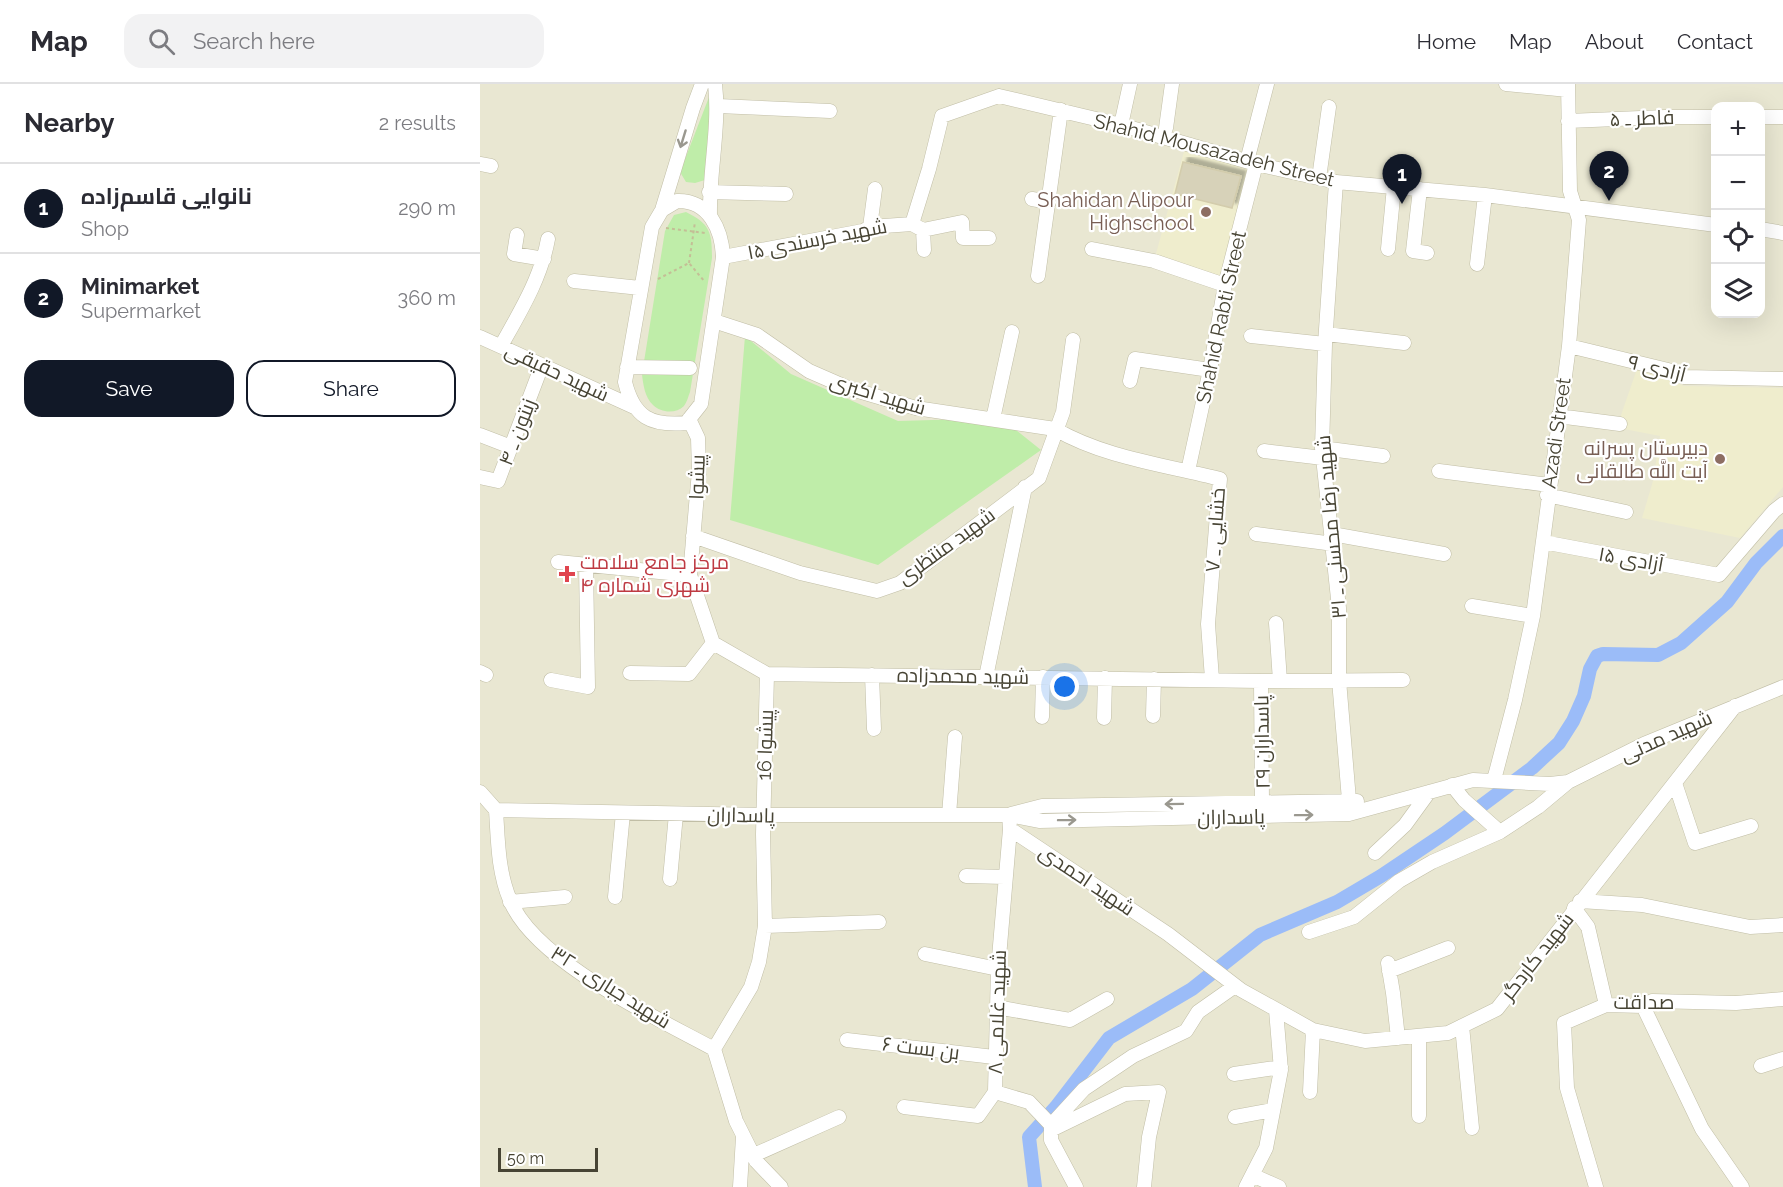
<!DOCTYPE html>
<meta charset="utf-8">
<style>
:root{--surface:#fff;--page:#f2f2f3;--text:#2b2b33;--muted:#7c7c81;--line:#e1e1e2;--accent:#111827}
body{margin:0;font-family:Raleway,Cairo,sans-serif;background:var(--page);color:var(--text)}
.controls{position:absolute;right:18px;top:18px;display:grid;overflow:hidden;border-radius:12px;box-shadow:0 6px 24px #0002}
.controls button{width:54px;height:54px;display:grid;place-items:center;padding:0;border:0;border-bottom:2px solid var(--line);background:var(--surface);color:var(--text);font:30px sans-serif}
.scale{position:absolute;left:18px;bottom:15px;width:100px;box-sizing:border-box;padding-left:6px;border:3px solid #474434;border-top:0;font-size:16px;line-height:21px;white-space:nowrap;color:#474434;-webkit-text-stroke:4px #fff;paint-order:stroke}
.you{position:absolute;left:585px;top:603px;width:21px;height:21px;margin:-15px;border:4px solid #fff;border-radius:50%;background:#1a73e8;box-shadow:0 0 0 9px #1a73e833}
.badge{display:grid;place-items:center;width:39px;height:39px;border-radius:50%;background:var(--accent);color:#fff;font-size:20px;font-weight:700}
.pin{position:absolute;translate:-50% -50px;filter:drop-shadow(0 2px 3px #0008)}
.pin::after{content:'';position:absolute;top:32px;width:21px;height:18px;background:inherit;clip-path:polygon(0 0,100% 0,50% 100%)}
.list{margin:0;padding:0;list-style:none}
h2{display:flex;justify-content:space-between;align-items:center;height:78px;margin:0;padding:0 24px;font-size:26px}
h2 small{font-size:20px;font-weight:400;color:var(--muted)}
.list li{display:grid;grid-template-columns:39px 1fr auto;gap:18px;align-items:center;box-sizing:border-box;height:90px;padding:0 24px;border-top:2px solid var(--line)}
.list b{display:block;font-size:22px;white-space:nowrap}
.list p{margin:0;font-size:20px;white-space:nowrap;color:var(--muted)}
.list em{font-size:20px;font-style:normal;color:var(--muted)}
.actions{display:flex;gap:12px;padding:18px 24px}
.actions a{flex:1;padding:14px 0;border:2px solid var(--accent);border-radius:18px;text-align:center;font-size:21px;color:var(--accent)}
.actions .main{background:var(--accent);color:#fff}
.icon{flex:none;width:33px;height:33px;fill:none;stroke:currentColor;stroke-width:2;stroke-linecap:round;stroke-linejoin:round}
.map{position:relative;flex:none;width:1303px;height:1103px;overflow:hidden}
header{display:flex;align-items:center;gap:36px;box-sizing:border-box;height:84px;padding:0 30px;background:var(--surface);border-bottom:2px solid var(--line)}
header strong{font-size:28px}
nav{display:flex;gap:33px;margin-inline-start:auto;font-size:21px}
.search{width:420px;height:54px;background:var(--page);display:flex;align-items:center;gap:15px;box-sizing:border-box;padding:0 21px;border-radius:18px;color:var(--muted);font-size:22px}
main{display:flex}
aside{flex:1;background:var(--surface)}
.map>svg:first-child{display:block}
.residential{fill:#e9e7d2;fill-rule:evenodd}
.education{fill:#efedcd}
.green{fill:#bfeda9}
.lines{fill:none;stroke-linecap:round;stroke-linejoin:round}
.canal{stroke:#9bbcf8;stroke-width:14}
.building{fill:#d7d2b9;stroke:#d3ccac;stroke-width:1.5;filter:url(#shadow)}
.minor-casing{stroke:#c1bea6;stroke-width:15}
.path{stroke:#c4be96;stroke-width:2;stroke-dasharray:3 3;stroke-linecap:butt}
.minor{stroke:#fff;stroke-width:14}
.oneway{stroke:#9a988f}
.education-dot{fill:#8d6e63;stroke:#fff;stroke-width:2}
.health-dot{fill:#e0444e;stroke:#fff;stroke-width:2}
.labels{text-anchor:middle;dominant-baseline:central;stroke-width:4.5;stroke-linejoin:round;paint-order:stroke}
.street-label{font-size:20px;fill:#474434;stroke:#fff}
.education-label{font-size:20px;fill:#785e54;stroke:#fff;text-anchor:end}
.health-label{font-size:20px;fill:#be3a42;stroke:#fff;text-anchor:start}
</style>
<header>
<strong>Map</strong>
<div class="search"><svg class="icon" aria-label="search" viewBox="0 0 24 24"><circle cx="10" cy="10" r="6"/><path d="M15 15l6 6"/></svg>Search here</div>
<nav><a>Home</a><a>Map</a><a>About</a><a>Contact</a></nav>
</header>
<main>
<aside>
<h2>Nearby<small>2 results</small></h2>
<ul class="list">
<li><span class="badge">1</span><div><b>نانوایی قاسم‌زاده</b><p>Shop</p></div><em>290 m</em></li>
<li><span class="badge">2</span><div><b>Minimarket</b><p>Supermarket</p></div><em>360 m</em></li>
</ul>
<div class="actions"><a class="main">Save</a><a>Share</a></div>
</aside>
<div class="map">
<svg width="1303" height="1103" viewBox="0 0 1303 1103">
<defs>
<filter id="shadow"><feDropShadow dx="5" dy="-5" stdDeviation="1.5" flood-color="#0004"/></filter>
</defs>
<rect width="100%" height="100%" fill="#f4f3e5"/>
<path class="residential" d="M 0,0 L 1303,0 L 1303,1103 L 0,1103 ZM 1236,22 L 1280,22 L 1280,230 L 1236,230 Z"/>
<path class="education" d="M 706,60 L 776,80 L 745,201 L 674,177 Z
M 1157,285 L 1204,302 L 1303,304 L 1303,403 L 1260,454 L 1162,434 L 1173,397 L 1180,352 L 1139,344 L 1141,331 Z"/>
<path class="green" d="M 231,8 L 225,96 L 215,99 L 206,98 L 200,88 Z
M 206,128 C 230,140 232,148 232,174 L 210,308 C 208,313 207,318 204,322 C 196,330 181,329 173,321 C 165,314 163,300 162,290 L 185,147 L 194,131 Z
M 265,252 L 311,290 L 418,337 L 521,334 L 561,366 L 398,481 L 250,436 Z"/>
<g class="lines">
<path class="canal" d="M 555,1103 L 549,1053 L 576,1023 L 629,954 L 712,905 L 780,851 L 857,818 L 901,792 L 965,749 L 1052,684 L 1079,659 L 1093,637 L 1104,612 L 1110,585 L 1117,572 L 1123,570 L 1178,571 L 1201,559 L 1247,518 L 1276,479 L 1303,452"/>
</g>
<path class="building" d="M 703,78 L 761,92 L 752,124 L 695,110 Z"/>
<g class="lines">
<g class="minor-casing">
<path id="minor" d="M 1026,0 L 1088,6
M 519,12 L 641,41 L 776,80 L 856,98 L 1005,111 L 1236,141
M 238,22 L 350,27
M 1280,33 L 1303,33
M 1088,37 L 1185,33 L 1236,33
M 641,41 L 650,0
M 686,44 L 692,0
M 767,77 L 787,0
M 0,80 L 11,82
M 839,94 L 849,23
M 856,98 L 845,260 L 842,364 L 859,524 L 859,596 L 869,716
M 940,105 L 933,167 L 947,169
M 229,108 L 306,110
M 552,115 L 569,118
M 197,117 C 229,116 242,146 243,173 L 221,320 L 206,339 C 171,342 154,334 145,298 L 172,143 L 182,126 Z
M 182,126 L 213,24 L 222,0
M 230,131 C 229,87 240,43 235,0
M 432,140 L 449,85 L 462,32 L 519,12
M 432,140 L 443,146 L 482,138 L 483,154 L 509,154
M 390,143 L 395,105
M 1280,145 L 1303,149
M 443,146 L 444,166
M 37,151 L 34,170 L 64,175
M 612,165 L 674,177 L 745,201
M 908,165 L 914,103
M 243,173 L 383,147 L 390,143 L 432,140
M 997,180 L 1005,111
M 558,192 L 581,26
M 94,197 L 160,204
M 234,237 L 277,251 L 329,287 L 368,304 L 436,324 L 575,345 C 625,374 686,381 740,395 L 728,540 L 732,595
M 846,250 L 924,259
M 771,252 L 845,260
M 0,253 L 154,323
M 21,262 C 40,228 61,194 68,155
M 1089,262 L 1188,286 L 1205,293 L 1303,295
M 147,283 L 210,284
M 650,297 L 655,275 L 730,286
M 1078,332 L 1140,340
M 209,335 L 218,354 L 219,387 L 210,491 L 233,559 L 287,590 L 781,597 L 923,596
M 513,335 L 532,248
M 0,351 L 31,363
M 842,364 L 903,372
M 784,367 L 843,374
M 708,387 L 730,286 L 745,201 L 776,80
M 959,387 L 1069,401
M 0,393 L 18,397 L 62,281
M 1067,411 L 1146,428
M 776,450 L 854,460
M 852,450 L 964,470
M 213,452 L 320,489 L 397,507 L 420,499 L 559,394 L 583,328 L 593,256
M 1063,458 L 1239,491 L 1294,427 L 1303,420
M 78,478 L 210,491
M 992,522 L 1053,532
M 796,539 L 800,597
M 0,588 L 6,591
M 150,589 L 209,590 L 233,559
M 392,591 L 394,645
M 506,593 L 545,403
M 71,596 L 108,603 L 106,481
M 781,597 L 782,719
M 673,632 L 674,595
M 562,633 L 563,593
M 624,634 L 625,594
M 1014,696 L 1035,616 L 1053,532 L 1089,262 L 1099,136 L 1090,107 L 1088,0
M 1195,699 L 1215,759 L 1271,742
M 972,701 L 984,716 L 1020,748
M 0,708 L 16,726 L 283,731 L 529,731 L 559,737 L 869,730 L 993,696 L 1070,700 L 1088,698 L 1164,660 L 1303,603
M 16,726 C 18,757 18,788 30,816 C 54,877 177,934 234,965
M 531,730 L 562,722 L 877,717
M 469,731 L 475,653
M 529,731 L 530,745 L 688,850 L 761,906 L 833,946 L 885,957 L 968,949 L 1017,925 L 1255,622
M 895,769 L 925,741 L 949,708
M 486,792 L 525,793
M 190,795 L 196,730
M 135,813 L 143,729
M 1100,817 L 1162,821 L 1270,843 L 1303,841
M 30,818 L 85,813
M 1094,824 L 1108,843 L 1126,921 L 1163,922 L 1172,917 L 1256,919 L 1303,915
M 285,842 L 399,838
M 829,848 L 874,833 L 919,797 L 952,778 L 1020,748 L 1058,723 L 1088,698
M 445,870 L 518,885
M 908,879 L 913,909 L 918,954
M 909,887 L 968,864
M 1163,922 L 1222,1045 L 1262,1103
M 516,923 L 590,936 L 627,915
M 982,942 L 992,1044
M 939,952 L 939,1032
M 367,956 L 514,973
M 234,965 L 271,903 L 279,878 L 285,842 L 283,750 L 287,590
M 234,965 L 256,1037 L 276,1077 L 301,1103
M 1281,982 L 1303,975
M 754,990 L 801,983
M 515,1008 L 549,1018 L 571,1041 L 571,1056 L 596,1103
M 830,1008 L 833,946
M 424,1023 L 498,1032 L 515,1008 L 518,885 L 530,745
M 755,1033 L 793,1026
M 571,1041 L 604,1005 L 653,972 L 706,947 L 718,928 L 755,902
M 571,1046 L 645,1010 L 679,1008 L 669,1053 L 664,1103
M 274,1071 L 359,1033
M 772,1091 L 799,1103
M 260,1103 L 263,1053
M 766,1103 L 786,1064 L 801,986 L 796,926
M 1116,1103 L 1087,1004 L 1084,939 L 1126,921"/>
</g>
<path class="path" d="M 186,144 L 225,149
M 209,179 L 215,138
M 178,195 L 209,179 L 225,198"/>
<use href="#minor" class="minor"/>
</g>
<defs><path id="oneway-shaft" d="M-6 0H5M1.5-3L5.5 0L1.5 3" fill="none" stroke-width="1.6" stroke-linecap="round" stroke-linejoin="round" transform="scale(1.5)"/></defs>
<g class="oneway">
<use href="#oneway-shaft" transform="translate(203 55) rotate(107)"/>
<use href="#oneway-shaft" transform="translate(694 720) rotate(179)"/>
<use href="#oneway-shaft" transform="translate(824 731) rotate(-1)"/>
<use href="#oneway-shaft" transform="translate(587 736) rotate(-1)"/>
</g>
<g class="education-dot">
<circle cx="726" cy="128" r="6"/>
<circle cx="1240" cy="375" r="6"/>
</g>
<path class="health-dot" d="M84 481h6v6h6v6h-6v6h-6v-6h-6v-6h6z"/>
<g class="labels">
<g class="street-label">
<text transform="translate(1162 34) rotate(-2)">فاطر ـ ۵</text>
<text transform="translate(734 66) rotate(14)">Shahid Mousazadeh Street</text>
<text transform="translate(337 155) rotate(-11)">شهید خرسندی ۱۵</text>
<text transform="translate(741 233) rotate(-78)">Shahid Rabti Street</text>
<text transform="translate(1177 284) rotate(14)">آزادی ۹</text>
<text transform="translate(77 288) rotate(25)">شهید حقیقی</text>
<text transform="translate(398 310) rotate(17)">شهید اکبری</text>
<text transform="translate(37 348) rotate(-69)">زیتون ـ ۴</text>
<text transform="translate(1076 349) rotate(-82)">Azadi Street</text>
<text transform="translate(217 393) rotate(-88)">پیشوا</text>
<text transform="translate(851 443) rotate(-95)">شهید رضا محسنی ـ ۳۱</text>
<text transform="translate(735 446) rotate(-86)">خشایی ـ ۷</text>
<text transform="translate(466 462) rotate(-36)">شهید منتظری</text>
<text transform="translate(1151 475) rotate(10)">آزادی ۱۵</text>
<text transform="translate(483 592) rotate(1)">شهید محمدزاده</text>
<text transform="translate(1186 652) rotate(-24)">شهید مدنی</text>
<text transform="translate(782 658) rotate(-91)">پاسداران ۲۹</text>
<text transform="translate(285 661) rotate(-88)">پیشوا 16</text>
<text transform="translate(261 731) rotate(1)">پاسداران</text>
<text transform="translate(751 733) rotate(-1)">پاسداران</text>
<text transform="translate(607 796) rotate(34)">شهید احمدی</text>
<text transform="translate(1057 872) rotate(-52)">شهید کاردگر</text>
<text transform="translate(131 903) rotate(32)">شهید جباری ـ ۳۲</text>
<text x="1164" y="918">صداقت</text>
<text transform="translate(517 928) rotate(-88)">۸ شهید غلامی</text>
<text transform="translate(441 964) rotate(7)">بن بست ۶</text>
</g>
<g class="education-label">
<text x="714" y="116">Shahidan Alipour<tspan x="714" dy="23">Highschool</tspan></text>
<text x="1228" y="364">دبیرستان پسرانه<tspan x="1228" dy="23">آیت اللَّه طالقانی</tspan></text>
</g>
<g class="health-label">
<text x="100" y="478">مرکز جامع سلامت<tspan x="100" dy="23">شهری شماره ۴</tspan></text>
</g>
</g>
</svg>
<div class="controls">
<button>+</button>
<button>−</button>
<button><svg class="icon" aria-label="locate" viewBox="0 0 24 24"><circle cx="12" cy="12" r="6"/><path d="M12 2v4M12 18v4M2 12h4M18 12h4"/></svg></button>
<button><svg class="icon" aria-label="layers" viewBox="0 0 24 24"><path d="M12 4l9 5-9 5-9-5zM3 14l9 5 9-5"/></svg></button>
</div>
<div class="scale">50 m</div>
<div class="you"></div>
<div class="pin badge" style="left:922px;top:120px">1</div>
<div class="pin badge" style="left:1129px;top:117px">2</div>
</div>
</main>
